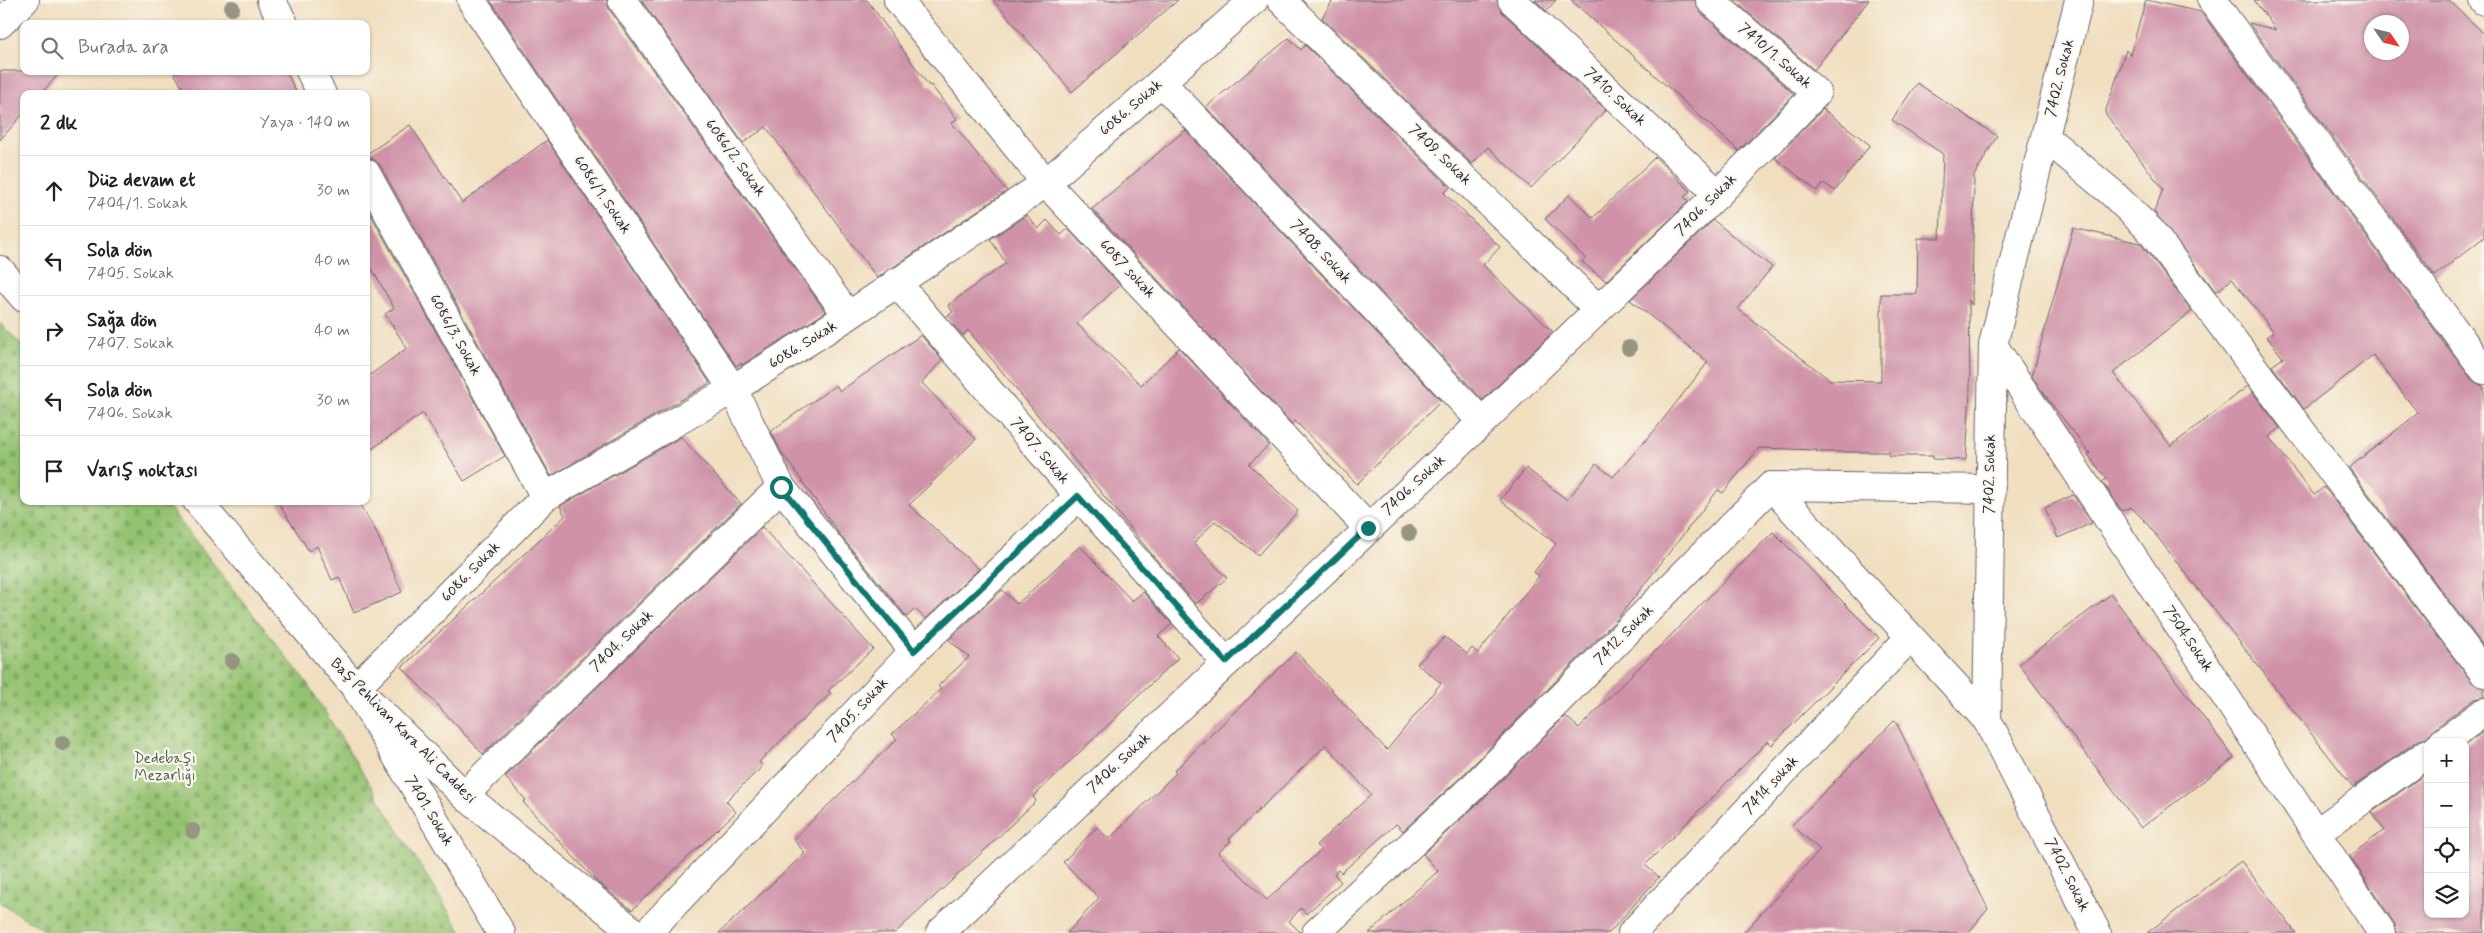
<!DOCTYPE html>
<html lang="tr">
<meta charset="utf-8">
<style>
:root{--surface:#fff;--page:#f6f6f6;--text:#222;--muted:#767676;--line:#e0e0e0}
body{margin:0;font-family:Mynerve,sans-serif;background:var(--page);color:var(--text)}
.controls{position:absolute;right:15px;bottom:15px;display:grid;overflow:hidden;border-radius:10px;box-shadow:0 1px 4px #0004}
.controls button{width:45px;height:45px;display:grid;place-items:center;padding:0;border:0;border-bottom:1px solid var(--line);background:var(--surface);color:var(--text);font:25px sans-serif}
.compass{position:absolute;left:2364px;top:15px;width:45px;height:45px;border-radius:50%;background:var(--surface);box-shadow:0 1px 4px #0004;rotate:125deg}
.stop{position:absolute;width:15px;height:15px;margin:-11px;border:4px solid #0f766e;border-radius:50%;background:#fff}
.stop.end{background:#0f766e;border-color:#fff;box-shadow:0 1px 5px #0008}
.list{margin:0;padding:0;list-style:none}
h2{display:flex;justify-content:space-between;align-items:center;height:65px;margin:0;padding:0 20px;font-size:21px}
h2 small{font-size:16px;font-weight:400;color:var(--muted)}
.list li{display:grid;grid-template-columns:32px 1fr auto;gap:15px;align-items:center;box-sizing:border-box;height:70px;padding:0 20px;border-top:1px solid var(--line)}
.list b{display:block;font-size:19px;white-space:nowrap}
.list p{margin:0;font-size:16px;white-space:nowrap;color:var(--muted)}
.list em{font-size:16px;font-style:normal;color:var(--muted)}
.icon{flex:none;width:28px;height:28px;fill:none;stroke:currentColor;stroke-width:2;stroke-linecap:round;stroke-linejoin:round}
.map{position:relative;flex:none;width:2484px;height:933px;overflow:hidden}
.search{position:absolute;background:var(--surface);box-shadow:0 1px 4px #0004;left:20px;top:20px;width:350px;height:55px;display:flex;align-items:center;gap:12px;box-sizing:border-box;padding:0 18px;border-radius:10px;color:var(--muted);font-size:19px}
.panel{position:absolute;background:var(--surface);box-shadow:0 1px 4px #0004;left:20px;top:90px;width:350px;height:415px;border-radius:10px}
.map>svg:first-child{display:block}
.cemetery{fill:url(#cemetery-stones);stroke:#5b7256}
.building{fill:#cf92a8;fill-rule:evenodd}
.lines{fill:none;stroke-linecap:round;stroke-linejoin:round}
.minor-casing{stroke:#6a6469;stroke-width:30}
.minor{stroke:#fff;stroke-width:28}
.tree{fill:#959581}
.route{stroke:#0f766e;stroke-width:6}
.labels{text-anchor:middle;dominant-baseline:central;stroke-width:4.5;stroke-linejoin:round;paint-order:stroke}
.street-label{font-size:15px;fill:#22223b;stroke:#fbf7ec}
.park-label{font-size:15px;fill:#4a5a4e;stroke:#fbf7ec}
</style>
<div class="map">
<svg width="2484" height="933" viewBox="0 0 2484 933">
<defs>
<pattern id="cemetery-stones" width="16" height="16" patternUnits="userSpaceOnUse" patternTransform="scale(1.25)"><rect width="16" height="16" fill="#94c270"/><path d="M2 7V4a2 2 0 0 1 4 0v3zM10 15v-3a2 2 0 0 1 4 0v3z" fill="#7fa662"/></pattern>
</defs>
<rect width="100%" height="100%" fill="#fbf7ec"/>
<filter id="ink" filterUnits="userSpaceOnUse"><feTurbulence type="fractalNoise" baseFrequency=".02" numOctaves="2"/><feDisplacementMap in="SourceGraphic" scale="10" xChannelSelector="R" yChannelSelector="G"/><feConvolveMatrix kernelMatrix="1 2 1 2 8 2 1 2 1" color-interpolation-filters="sRGB"/></filter>
<filter id="wash" filterUnits="userSpaceOnUse"><feTurbulence type="fractalNoise" baseFrequency=".0096" numOctaves="4" result="noise"/><feDisplacementMap in="SourceGraphic" scale="20" xChannelSelector="R" yChannelSelector="G"/><feGaussianBlur stdDeviation="1.12" result="paint"/><feColorMatrix in="noise" values="0 0 0 0 0 0 0 0 0 0 0 0 0 0 0 0 0 1.4 0 .05"/><feComposite in="paint" operator="in"/></filter>
<g filter="url(#wash)">
<rect width="100%" height="100%" fill="#f0debf"/>
<path class="cemetery" d="M 0,323 L 24,348 L 24,501 L 164,501 L 307,683 L 462,933 L 49,933 L 0,903 Z"/>
<g id="blocks">
<path class="building" d="M 490,0 L 607,0 L 609,9 L 826,312 L 742,365 L 741,363 L 736,366 Z
M 641,0 L 867,0 L 929,86 L 931,85 L 957,119 L 952,123 L 1007,191 L 877,278 L 766,127 L 743,143 Z
M 993,0 L 1178,0 L 1072,92 Z
M 1333,0 L 1497,0 L 1501,11 L 1606,110 L 1531,188 L 1488,147 L 1472,164 L 1322,18 Z
M 1535,0 L 1556,0 L 1546,11 Z
M 1571,0 L 1695,0 L 1700,12 L 1794,94 L 1739,151 Z
M 1734,0 L 1869,0 L 1814,70 Z
M 2146,0 L 2201,12 L 2471,379 L 2484,387 L 2484,647 L 2349,468 L 2418,413 L 2373,355 L 2304,409 L 2272,366 L 2283,358 L 2267,337 L 2274,332 L 2232,279 L 2216,292 L 2154,212 L 2163,189 L 2105,113 L 2126,50 L 2130,55 Z
M 2254,0 L 2449,0 L 2484,34 L 2484,237 L 2435,276 L 2249,23 L 2276,30 ZM 2372,22 L 2402,22 L 2402,52 L 2372,52 Z
M 1289,38 L 1301,50 L 1305,45 L 1450,187 L 1444,193 L 1500,247 L 1483,265 L 1553,332 L 1483,400 L 1206,107 Z
M 0,71 L 61,71 L 41,94 L 24,94 L 24,113 L 0,140 Z
M 173,71 L 286,71 L 297,94 L 186,94 Z
M 1917,83 L 1997,136 L 1974,176 L 1972,305 L 1969,300 L 1970,392 L 1966,460 L 1933,459 L 1933,456 L 1889,456 L 1889,452 L 1817,452 L 1817,450 L 1759,448 L 1723,493 L 1718,490 L 1618,618 L 1465,773 L 1403,831 L 1396,824 L 1341,873 L 1338,870 L 1334,874 L 1341,882 L 1306,914 L 1301,908 L 1289,921 L 1301,933 L 1067,933 L 1099,898 L 1063,862 L 1097,827 L 1109,839 L 1176,773 L 1174,771 L 1296,652 L 1387,750 L 1441,683 L 1417,664 L 1445,637 L 1467,654 L 1472,648 L 1478,653 L 1539,576 L 1534,572 L 1556,544 L 1500,500 L 1526,468 L 1567,500 L 1596,464 L 1613,477 L 1654,431 L 1708,362 L 1630,300 L 1713,220 L 1772,267 L 1738,309 L 1830,380 L 1881,381 L 1881,294 L 1917,294 L 1918,238 L 1940,238 L 1943,154 L 1892,120 ZM 1326,745 L 1371,795 L 1316,845 L 1321,850 L 1267,900 L 1218,853 L 1231,841 L 1229,839 Z
M 1823,109 L 1870,145 L 1835,191 L 1824,183 L 1817,191 L 1775,158 Z
M 410,125 L 462,203 L 547,140 L 710,383 L 551,476 L 380,165 L 367,154 Z
M 1185,130 L 1441,401 L 1357,484 L 1295,421 L 1292,424 L 1092,209 Z
M 1655,157 L 1690,191 L 1684,197 L 1689,201 L 1606,281 L 1582,262 L 1585,258 L 1545,219 L 1569,195 L 1593,218 Z
M 366,206 L 505,456 L 464,481 L 423,413 L 366,453 L 366,378 L 407,348 L 385,314 L 394,308 L 366,258 Z
M 1027,215 L 1038,229 L 1047,220 L 1061,235 L 1068,229 L 1120,285 L 1077,324 L 1141,385 L 1179,348 L 1269,445 L 1249,464 L 1298,511 L 1258,555 L 1215,521 L 1194,543 L 1227,578 L 1196,604 L 1154,557 L 968,330 L 963,336 L 946,317 L 953,312 L 948,305 L 1006,263 L 990,239 Z
M 2073,228 L 2140,243 L 2192,311 L 2113,373 L 2171,446 L 2248,386 L 2280,428 L 2269,437 L 2314,495 L 2324,487 L 2472,682 L 2484,688 L 2484,697 L 2475,699 L 2434,729 L 2428,738 L 2419,740 L 2353,787 L 2144,520 L 2131,507 L 2122,511 L 2102,482 L 2107,479 L 2088,455 L 2090,453 L 2050,402 L 2032,376 Z
M 921,335 L 942,360 L 922,383 L 976,439 L 909,505 L 979,569 L 926,619 L 915,609 L 907,617 L 840,535 L 780,450 L 771,431 L 836,385 L 840,391 Z
M 681,437 L 741,504 L 483,754 L 402,667 L 565,516 L 560,506 Z
M 2073,495 L 2092,523 L 2058,538 L 2045,508 Z
M 277,501 L 357,501 L 375,529 L 402,592 L 354,613 L 339,577 L 332,580 L 317,546 L 309,551 Z
M 762,527 L 873,649 L 828,691 L 831,693 L 759,762 L 763,766 L 726,801 L 736,812 L 632,910 L 597,882 L 523,802 L 526,800 L 505,777 Z
M 1773,532 L 1879,638 L 1772,745 L 1768,741 L 1645,865 L 1659,877 L 1609,933 L 1369,933 L 1438,871 L 1423,854 L 1487,795 L 1565,716 L 1579,728 Z
M 1080,546 L 1132,601 L 1143,592 L 1172,624 L 1158,636 L 1178,658 L 1033,797 L 1036,801 L 988,847 L 895,933 L 719,933 L 805,853 L 793,839 L 897,739 L 892,734 L 941,689 L 938,686 L 969,657 L 949,640 L 1002,590 L 1017,604 Z
M 2111,594 L 2234,758 L 2141,828 L 2019,664 Z
M 1895,720 L 1988,909 L 1968,933 L 1743,933 L 1820,850 L 1792,825 Z
M 2484,731 L 2484,933 L 2397,933 L 2395,924 L 2350,856 L 2384,830 L 2372,812 L 2428,772 L 2428,914 L 2465,914 L 2465,745 Z
M 2241,861 L 2296,933 L 2147,933 Z"/>
</g>
</g>
<g filter="url(#ink)">
<use href="#blocks" fill-opacity="0" stroke="#6a6469" stroke-width="1"/>
<g class="lines">
<g class="minor-casing">
<path id="minor" d="M 271,0 L 284,24
M 471,0 L 733,389 L 781,487 L 914,651
M 622,0 L 848,316
M 898,0 L 1046,183 L 1368,528
M 1281,0 L 1598,309
M 1512,0 L 1718,194
M 2079,0 L 1993,345 L 1987,720 L 2097,933
M 2212,0 L 2484,370
M 2483,0 L 2484,1
M 0,24 L 25,0
M 310,71 L 322,94
M 1161,82 L 1482,422
M 2045,137 L 2112,193 L 2150,230 L 2484,673
M 366,173 L 545,497
M 0,270 L 24,298
M 896,282 L 1079,496 L 1226,662
M 1993,345 L 2382,933
M 1771,486 L 1987,720
M 197,501 L 356,688 L 464,795 L 635,933
M 2443,742 L 2484,712
M 464,795 L 781,487
M 2316,833 L 2428,753
M 501,933 L 356,688 L 545,497 L 733,389 L 848,316 L 1046,183 L 1254,0
M 647,933 L 914,651 L 1079,496
M 940,933 L 1482,422 L 1718,194 L 1817,93 L 1710,0
M 1316,933 L 1476,784 L 1771,486 L 1989,489
M 1632,933 L 1910,637"/>
</g>
<use href="#minor" class="minor"/>
</g>
<g class="tree">
<circle cx="232" cy="8" r="8"/>
<circle cx="1629" cy="348" r="8"/>
<circle cx="1409" cy="533" r="8"/>
<circle cx="232" cy="661" r="8"/>
<circle cx="63" cy="743" r="8"/>
<circle cx="193" cy="831" r="8"/>
</g>
</g>
<g class="lines" filter="url(#ink)">
<path class="route" d="M 781,487 L 914,651 L 1078,496 L 1226,662 L 1368,528"/>
</g>
<g class="labels">
<g class="street-label">
<text transform="translate(1775 56) rotate(41)">7410/1. Sokak</text>
<text transform="translate(2060 78) rotate(-76)">7402. Sokak</text>
<text transform="translate(1615 97) rotate(43)">7410. Sokak</text>
<text transform="translate(1131 108) rotate(-41)">6086. Sokak</text>
<text transform="translate(1440 155) rotate(44)">7409. Sokak</text>
<text transform="translate(735 158) rotate(54)">6086/2. Sokak</text>
<text transform="translate(602 195) rotate(56)">6086/1. Sokak</text>
<text transform="translate(1706 205) rotate(-45)">7406. Sokak</text>
<text transform="translate(1321 252) rotate(47)">7408. Sokak</text>
<text transform="translate(1127 269) rotate(47)">6087 sokak</text>
<text transform="translate(455 335) rotate(61)">6086/3. Sokak</text>
<text transform="translate(803 345) rotate(-32)">6086. Sokak</text>
<text transform="translate(1040 451) rotate(50)">7407. Sokak</text>
<text transform="translate(1990 474) rotate(-89)">7402. Sokak</text>
<text transform="translate(1414 485) rotate(-43)">7406. Sokak</text>
<text transform="translate(471 572) rotate(-46)">6086. Sokak</text>
<text transform="translate(1624 635) rotate(-45)">7412. Sokak</text>
<text transform="translate(2188 639) rotate(56)">7504.Sokak</text>
<text transform="translate(622 641) rotate(-44)">7404. Sokak</text>
<text transform="translate(858 710) rotate(-47)">7405. Sokak</text>
<text transform="translate(403 731) rotate(45)">Baş Pehlivan Kara Ali Caddesi</text>
<text transform="translate(1119 763) rotate(-43)">7406. Sokak</text>
<text transform="translate(1771 785) rotate(-47)">7414 sokak</text>
<text transform="translate(429 811) rotate(59)">7401. Sokak</text>
<text transform="translate(2067 875) rotate(63)">7402. Sokak</text>
</g>
<g class="park-label">
<text x="165" y="759">Dedebaşı<tspan x="165" dy="17">Mezarlığı</tspan></text>
</g>
</g>
</svg>
<div class="controls">
<button>+</button>
<button>−</button>
<button><svg class="icon" aria-label="locate" viewBox="0 0 24 24"><circle cx="12" cy="12" r="6"/><path d="M12 2v4M12 18v4M2 12h4M18 12h4"/></svg></button>
<button><svg class="icon" aria-label="layers" viewBox="0 0 24 24"><path d="M12 4l9 5-9 5-9-5zM3 14l9 5 9-5"/></svg></button>
</div>
<svg class="compass" viewBox="-18 -18 36 36"><path d="M0-13l5 13h-10z" fill="#e53935"/><path d="M0 13l5-13h-10z" fill="#767676"/></svg>
<div class="stop" style="left:781px;top:487px"></div>
<div class="stop end" style="left:1368px;top:528px"></div>
<div class="search"><svg class="icon" aria-label="search" viewBox="0 0 24 24"><circle cx="10" cy="10" r="6"/><path d="M15 15l6 6"/></svg>Burada ara</div>
<section class="panel">
<h2>2 dk<small>Yaya · 140 m</small></h2>
<ul class="list">
<li><svg class="icon" aria-label="ahead" viewBox="0 0 24 24"><path d="M12 20V5M6 11l6-6 6 6"/></svg><div><b>Düz devam et</b><p>7404/1. Sokak</p></div><em>30 m</em></li>
<li><svg class="icon" aria-label="left" viewBox="0 0 24 24"><path d="M17 20v-9H6M10 6l-5 5 5 5"/></svg><div><b>Sola dön</b><p>7405. Sokak</p></div><em>40 m</em></li>
<li><svg class="icon" aria-label="right" viewBox="0 0 24 24"><path d="M7 20v-9h11M14 6l5 5-5 5"/></svg><div><b>Sağa dön</b><p>7407. Sokak</p></div><em>40 m</em></li>
<li><svg class="icon" aria-label="left" viewBox="0 0 24 24"><path d="M17 20v-9H6M10 6l-5 5 5 5"/></svg><div><b>Sola dön</b><p>7406. Sokak</p></div><em>30 m</em></li>
<li><svg class="icon" aria-label="arrive" viewBox="0 0 24 24"><path d="M6 21V4h12l-3 4 3 4H6"/></svg><div><b>Varış noktası</b></div></li>
</ul>
</section>
</div>
